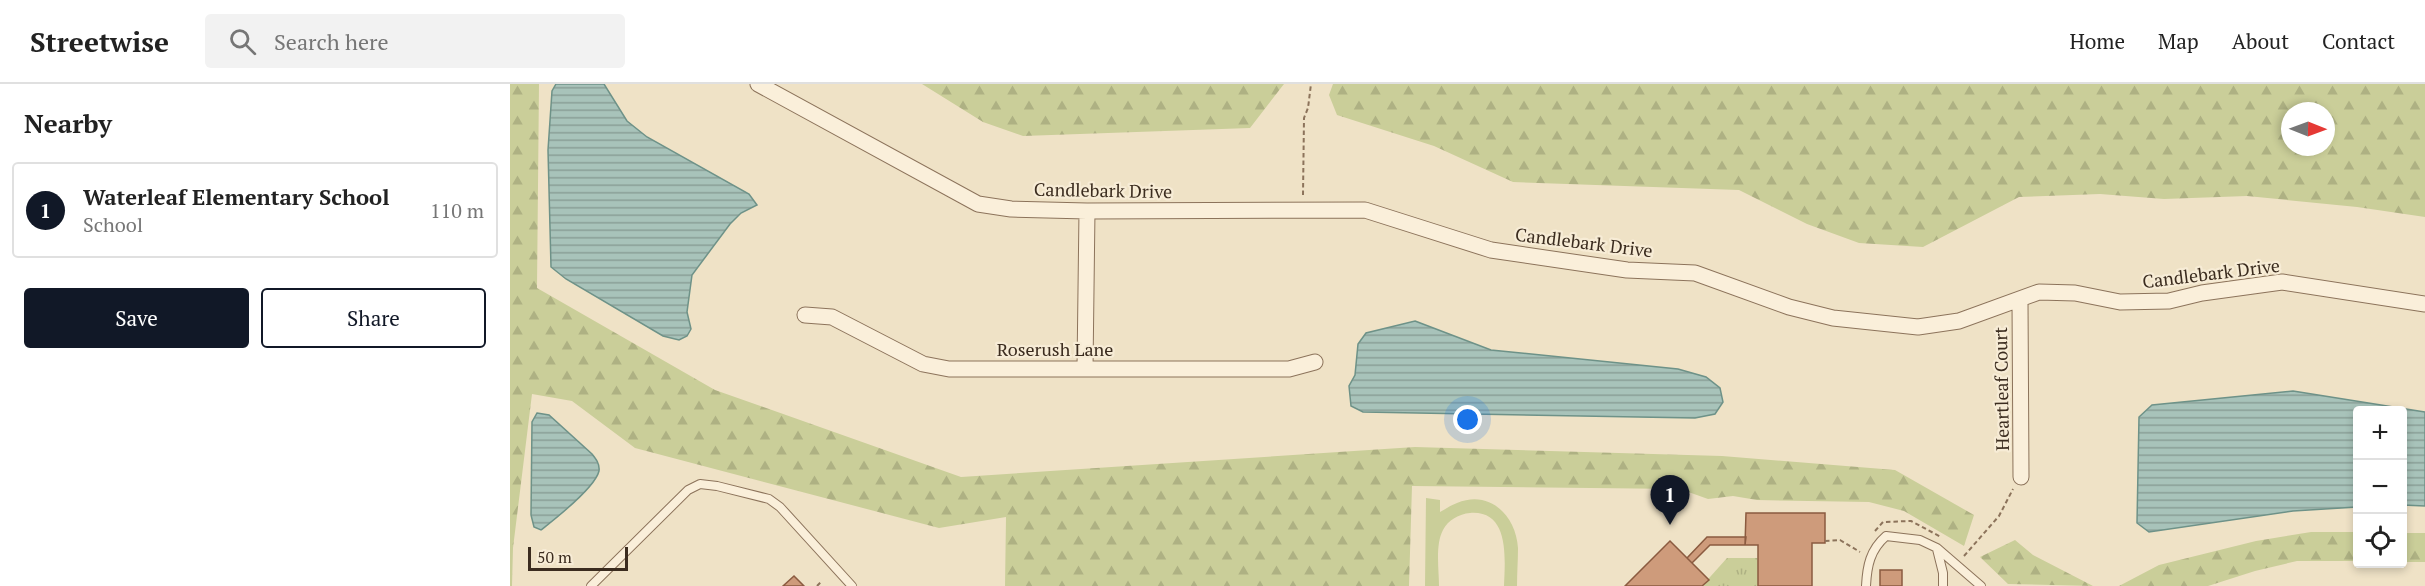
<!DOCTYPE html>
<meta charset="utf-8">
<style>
:root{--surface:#fff;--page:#f2f2f2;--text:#222;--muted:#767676;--line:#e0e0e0;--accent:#111827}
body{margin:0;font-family:"PT Serif",serif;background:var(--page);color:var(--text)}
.controls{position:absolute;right:18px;bottom:18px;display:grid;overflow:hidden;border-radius:6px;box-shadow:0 3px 9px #0003}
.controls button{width:54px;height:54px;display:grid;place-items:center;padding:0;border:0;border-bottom:2px solid var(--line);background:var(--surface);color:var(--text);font:30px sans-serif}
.compass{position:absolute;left:1771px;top:18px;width:54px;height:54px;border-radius:50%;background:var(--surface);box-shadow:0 3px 9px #0003;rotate:91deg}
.scale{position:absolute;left:18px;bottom:15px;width:100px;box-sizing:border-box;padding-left:6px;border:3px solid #3b2c1f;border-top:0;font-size:16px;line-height:21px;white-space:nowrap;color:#3b2c1f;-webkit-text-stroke:4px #f7ecd6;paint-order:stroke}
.you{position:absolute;left:958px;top:336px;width:21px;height:21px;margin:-15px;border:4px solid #fff;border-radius:50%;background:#1a73e8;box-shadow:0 0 0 9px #1a73e833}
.badge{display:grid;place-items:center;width:39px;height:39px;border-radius:50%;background:var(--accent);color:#fff;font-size:20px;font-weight:700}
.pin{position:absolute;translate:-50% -50px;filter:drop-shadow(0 2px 3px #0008)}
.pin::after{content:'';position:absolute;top:32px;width:21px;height:18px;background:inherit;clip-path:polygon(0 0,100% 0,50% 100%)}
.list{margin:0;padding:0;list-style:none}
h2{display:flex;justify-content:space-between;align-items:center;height:78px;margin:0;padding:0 24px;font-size:26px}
h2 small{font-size:20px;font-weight:400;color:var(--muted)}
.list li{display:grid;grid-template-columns:39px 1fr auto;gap:18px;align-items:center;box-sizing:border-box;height:96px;margin:0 12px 12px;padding:0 12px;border:2px solid var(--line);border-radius:6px}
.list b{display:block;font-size:22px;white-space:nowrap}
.list p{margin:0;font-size:20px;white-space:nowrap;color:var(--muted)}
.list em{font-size:20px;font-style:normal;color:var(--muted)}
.actions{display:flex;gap:12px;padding:18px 24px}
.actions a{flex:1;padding:14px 0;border:2px solid var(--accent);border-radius:6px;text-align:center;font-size:21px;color:var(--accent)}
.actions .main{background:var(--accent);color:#fff}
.icon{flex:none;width:33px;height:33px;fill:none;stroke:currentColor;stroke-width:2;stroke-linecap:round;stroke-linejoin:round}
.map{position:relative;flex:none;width:1915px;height:502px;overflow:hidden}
header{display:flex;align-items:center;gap:36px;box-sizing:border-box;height:84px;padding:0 30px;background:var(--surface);border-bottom:2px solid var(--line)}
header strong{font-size:28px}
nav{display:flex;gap:33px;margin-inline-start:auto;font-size:21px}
.search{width:420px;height:54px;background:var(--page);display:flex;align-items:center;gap:15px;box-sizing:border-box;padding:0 21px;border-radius:6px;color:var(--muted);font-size:22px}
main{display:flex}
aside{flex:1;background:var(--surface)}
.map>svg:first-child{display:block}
.grass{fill:#cace99}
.forest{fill:url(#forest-firs);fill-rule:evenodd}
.park{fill:url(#park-tufts)}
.water{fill:url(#water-rules);stroke:#6e9288;stroke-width:1.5}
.building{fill:#ce9b7b;stroke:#8b5b40;stroke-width:1.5}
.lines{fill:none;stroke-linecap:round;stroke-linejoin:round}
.lane-casing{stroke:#8c735b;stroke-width:10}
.street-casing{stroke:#8c735b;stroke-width:17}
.path{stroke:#8c735b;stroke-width:2;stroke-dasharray:4.5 3;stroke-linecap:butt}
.lane{stroke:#faefda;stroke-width:8}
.street{stroke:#faefda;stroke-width:15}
.labels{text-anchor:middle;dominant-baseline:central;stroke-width:4.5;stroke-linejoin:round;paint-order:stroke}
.street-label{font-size:18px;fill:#3b2c1f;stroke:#f7ecd6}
</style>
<header>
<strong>Streetwise</strong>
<div class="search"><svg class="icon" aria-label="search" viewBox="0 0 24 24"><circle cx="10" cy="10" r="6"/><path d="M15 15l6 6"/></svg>Search here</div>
<nav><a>Home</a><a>Map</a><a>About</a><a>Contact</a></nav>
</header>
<main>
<aside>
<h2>Nearby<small></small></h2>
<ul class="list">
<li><span class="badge">1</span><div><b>Waterleaf Elementary School</b><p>School</p></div><em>110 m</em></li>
</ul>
<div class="actions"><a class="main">Save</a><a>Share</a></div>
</aside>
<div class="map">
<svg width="1915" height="502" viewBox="0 0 1915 502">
<defs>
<pattern id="forest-firs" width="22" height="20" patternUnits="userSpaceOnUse" patternTransform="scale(1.5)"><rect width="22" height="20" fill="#cace99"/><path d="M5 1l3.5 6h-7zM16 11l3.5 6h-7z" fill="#aeb183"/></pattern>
<pattern id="park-tufts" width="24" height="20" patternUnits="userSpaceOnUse" patternTransform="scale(1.5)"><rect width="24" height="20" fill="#cace99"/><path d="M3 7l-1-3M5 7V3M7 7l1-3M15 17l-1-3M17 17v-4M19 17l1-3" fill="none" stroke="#aeb183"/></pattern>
<pattern id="water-rules" width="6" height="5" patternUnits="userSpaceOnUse" patternTransform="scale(1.5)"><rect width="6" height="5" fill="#a8c3ba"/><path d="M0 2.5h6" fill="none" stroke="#8a9f97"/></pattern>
</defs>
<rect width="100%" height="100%" fill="#efe2c6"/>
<path class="grass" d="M 916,414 L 930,416 L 930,428 C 936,425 941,421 947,419 C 980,405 1006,432 1008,464 C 1008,476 1007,489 1007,502 L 994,502 C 995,475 1000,426 960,429 C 949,430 938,436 933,446 C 925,461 929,486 929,502 L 915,502 Z"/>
<path class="forest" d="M 0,0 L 29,0 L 27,204 L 205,306 L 451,393 L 905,363 L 1212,372 L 1385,386 L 1464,431 L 1454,462 L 1394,427 L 1359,418 L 1247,416 L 1223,412 L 1198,415 L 1170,405 L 902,402 L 899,502 L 495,502 L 496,433 L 429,444 L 125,364 L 62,317 L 22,310 L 3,464 L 2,502 L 0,502 Z
M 412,0 L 774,0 L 740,44 L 513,52 L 473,38 Z
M 823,0 L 1915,0 L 1915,133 L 1847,123 L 1737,112 L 1654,115 L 1590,110 L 1509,113 L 1413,163 L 1349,159 L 1297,140 L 1229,106 L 1003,98 L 924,62 L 827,31 L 819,11 ZM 1780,27 L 1816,27 L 1816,63 L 1780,63 Z
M 1801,448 L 1847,448 L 1847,477 L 1787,477 L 1745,487 L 1698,502 L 1609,502 L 1649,481 L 1746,457 Z
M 1892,449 L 1915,449 L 1915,478 L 1893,478 Z
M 1505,456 L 1523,471 L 1583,502 L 1498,500 L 1470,473 Z"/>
<path class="park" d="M 1217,474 L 1248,474 L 1248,502 L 1192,502 Z"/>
<path class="water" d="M 46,0 L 94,0 L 117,37 L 137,53 L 239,110 L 247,121 L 231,129 L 220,140 L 182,191 L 177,228 L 181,245 L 177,252 L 169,256 L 153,252 L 56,195 L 41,183 L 38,66 L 42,7 Z
M 905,237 L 981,266 L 1168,285 L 1196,293 L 1210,304 L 1213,318 L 1205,330 L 1185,334 L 853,328 L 841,322 L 839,302 L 845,291 L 848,260 L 856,249 Z
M 1783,307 L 1915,328 L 1915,422 L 1893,421 L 1892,326 L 1848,326 L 1847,423 L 1783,427 L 1639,448 L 1627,439 L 1629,333 L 1642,321 Z
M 27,329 L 39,331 L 82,370 C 86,375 90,380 89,387 C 85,404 45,435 31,446 L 24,443 L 21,431 L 22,338 Z"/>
<path class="building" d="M 1236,429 L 1315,429 L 1315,459 L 1302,459 L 1302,502 L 1248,502 L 1248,461 L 1235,461 Z
M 1197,453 L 1236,453 L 1235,461 L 1200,461 L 1182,479 L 1177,474 Z
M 1160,457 L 1199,496 L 1192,502 L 1115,502 Z
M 1370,486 L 1392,486 L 1392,502 L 1370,502 Z
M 284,492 L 294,502 L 273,502 Z"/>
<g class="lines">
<g class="lane-casing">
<path id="lane" d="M 1427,465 L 1433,489 L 1433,502
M 81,502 L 178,406 L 190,400 L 207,402 L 259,415 L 270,423 L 342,502
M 1356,502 C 1357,482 1360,466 1376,452 L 1410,456 L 1427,464 L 1471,502"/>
</g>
<g class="street-casing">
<path id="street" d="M 248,0 L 468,120 L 501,125 L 577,127 L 855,126 L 981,166 L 1117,186 L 1185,189 L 1279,223 L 1323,234 L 1408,243 L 1449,237 L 1529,208 L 1565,209 L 1610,218 L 1659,217 L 1692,209 L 1772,198 L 1915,220
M 1510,217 L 1511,393
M 295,231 L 322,233 L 413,280 L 439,285 L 779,285 L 805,278
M 575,284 L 577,127"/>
</g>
<path class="path" d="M 793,111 L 794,34 L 798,24 L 801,0
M 1365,447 L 1373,438 L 1401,437 L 1431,453
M 1315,457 L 1330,456 L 1350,468
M 1454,472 L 1489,432 L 1503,405
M 307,502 L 312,497"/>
<use href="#lane" class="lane"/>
<use href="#street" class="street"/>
</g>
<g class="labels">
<g class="street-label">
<text transform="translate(593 106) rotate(1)">Candlebark Drive</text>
<text transform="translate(1074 158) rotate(7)">Candlebark Drive</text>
<text transform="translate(1701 189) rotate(-7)">Candlebark Drive</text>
<text x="545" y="265">Roserush Lane</text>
<text transform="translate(1491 305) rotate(-91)">Heartleaf Court</text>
</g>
</g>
</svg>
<div class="controls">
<button>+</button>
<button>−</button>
<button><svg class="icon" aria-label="locate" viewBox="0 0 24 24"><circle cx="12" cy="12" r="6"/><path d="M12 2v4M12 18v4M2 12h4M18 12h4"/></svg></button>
</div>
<svg class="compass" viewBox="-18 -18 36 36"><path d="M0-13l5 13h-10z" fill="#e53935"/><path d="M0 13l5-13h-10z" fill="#767676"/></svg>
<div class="scale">50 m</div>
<div class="you"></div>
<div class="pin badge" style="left:1160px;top:441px">1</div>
</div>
</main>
